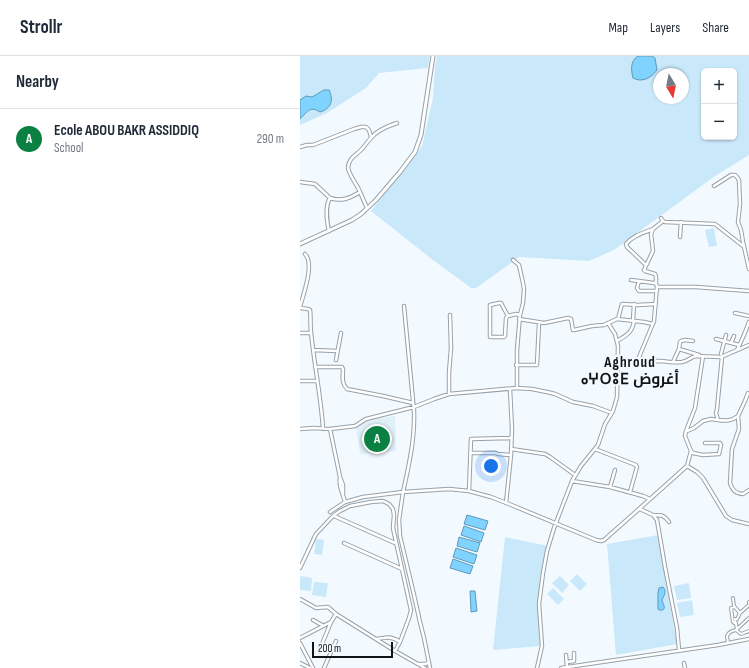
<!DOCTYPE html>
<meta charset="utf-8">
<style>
:root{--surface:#fff;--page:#f6f6f7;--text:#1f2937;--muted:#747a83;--line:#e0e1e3;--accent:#0b8043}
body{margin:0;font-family:"Sofia Sans Condensed",Cairo,"Noto Sans Tifinagh",sans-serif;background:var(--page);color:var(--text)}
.controls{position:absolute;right:12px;top:12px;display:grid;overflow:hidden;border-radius:6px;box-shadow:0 1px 3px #0004}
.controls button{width:36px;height:36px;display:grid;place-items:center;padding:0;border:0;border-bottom:1px solid var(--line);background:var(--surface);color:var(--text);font:20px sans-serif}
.compass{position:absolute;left:353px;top:12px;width:36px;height:36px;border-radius:50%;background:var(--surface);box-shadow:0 1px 3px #0004;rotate:170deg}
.scale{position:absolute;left:12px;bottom:10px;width:81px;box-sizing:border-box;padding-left:4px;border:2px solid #111416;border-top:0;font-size:11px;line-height:14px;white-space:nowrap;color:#111416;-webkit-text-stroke:3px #f3faff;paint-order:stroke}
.you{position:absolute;left:191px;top:410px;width:14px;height:14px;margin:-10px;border:3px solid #fff;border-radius:50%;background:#1a73e8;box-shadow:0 0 0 6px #1a73e833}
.badge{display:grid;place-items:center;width:26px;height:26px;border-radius:50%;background:var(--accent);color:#fff;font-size:13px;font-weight:700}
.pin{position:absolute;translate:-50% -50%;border:2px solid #fff;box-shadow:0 1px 4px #0006}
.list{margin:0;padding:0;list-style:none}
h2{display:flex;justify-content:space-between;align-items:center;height:52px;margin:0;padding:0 16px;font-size:17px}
h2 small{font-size:13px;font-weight:400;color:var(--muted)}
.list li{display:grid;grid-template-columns:26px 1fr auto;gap:12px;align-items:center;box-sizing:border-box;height:60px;padding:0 16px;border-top:1px solid var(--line)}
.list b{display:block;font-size:15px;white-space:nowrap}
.list p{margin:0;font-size:13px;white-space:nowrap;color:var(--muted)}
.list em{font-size:13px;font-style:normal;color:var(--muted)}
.map{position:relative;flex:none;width:449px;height:612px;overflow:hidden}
header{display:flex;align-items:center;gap:24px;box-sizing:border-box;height:56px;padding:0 20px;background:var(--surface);border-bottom:1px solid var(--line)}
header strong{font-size:19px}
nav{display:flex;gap:22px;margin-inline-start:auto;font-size:14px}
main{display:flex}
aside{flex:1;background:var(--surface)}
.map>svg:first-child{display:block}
.built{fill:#dff0f9}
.green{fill:#c9e8fa;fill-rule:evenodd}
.water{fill:#80d2ff;stroke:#5f99b9}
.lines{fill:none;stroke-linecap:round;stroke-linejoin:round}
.pedestrian-casing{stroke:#98a1a7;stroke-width:4}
.minor-casing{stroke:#98a1a7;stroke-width:4.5}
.tertiary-casing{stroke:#98a1a7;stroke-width:5}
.pedestrian{stroke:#fff;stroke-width:2}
.minor{stroke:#fff;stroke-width:2.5}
.tertiary{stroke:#fff;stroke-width:3}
.labels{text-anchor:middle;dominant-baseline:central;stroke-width:4;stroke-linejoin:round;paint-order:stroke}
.district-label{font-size:15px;font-weight:bold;letter-spacing:1px;fill:#111416;stroke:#f3faff}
</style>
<header>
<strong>Strollr</strong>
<nav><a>Map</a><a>Layers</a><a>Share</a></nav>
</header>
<main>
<aside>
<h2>Nearby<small></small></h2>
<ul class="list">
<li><span class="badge">A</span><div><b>Ecole ABOU BAKR ASSIDDIQ</b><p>School</p></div><em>290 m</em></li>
</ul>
</aside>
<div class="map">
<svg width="449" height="612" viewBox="0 0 449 612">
<rect width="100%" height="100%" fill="#f3faff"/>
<path class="built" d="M 95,360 L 96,395 L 60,398 L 56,372 L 67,364 Z"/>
<path class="green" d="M 0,0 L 130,0 L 128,12 L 79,17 L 66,32 L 27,57 L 0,69 Z
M 137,0 L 449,0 L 449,99 L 415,120 L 314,194 L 289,205 L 219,201 L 208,209 L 176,232 L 171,232 L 133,204 L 71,155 L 112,104 L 122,90 L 133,42 L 135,10 ZM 404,15 L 434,15 L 434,81 L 404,81 ZM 359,18 L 383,18 L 383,42 L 359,42 Z
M 414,172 L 417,190 L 409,191 L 405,174 Z
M 358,479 L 377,588 L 316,599 L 307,488 Z
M 205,481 L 248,490 L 238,549 L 240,590 L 193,594 Z
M 16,483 L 24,484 L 22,499 L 14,498 Z
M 277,518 L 287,528 L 280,535 L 270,525 Z
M 0,520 L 12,522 L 11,535 L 0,534 Z
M 260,520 L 269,529 L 262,537 L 252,527 Z
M 14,526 L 28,527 L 26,541 L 12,539 Z
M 389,527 L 391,542 L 377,544 L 374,530 Z
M 253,532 L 264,543 L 258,549 L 247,538 Z
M 392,544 L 394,559 L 380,561 L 377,547 Z"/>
<path class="water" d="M 338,0 L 352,0 L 355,2 L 357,14 C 351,22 342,27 333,22 C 331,14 330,5 338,0 Z
M 24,34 L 29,34 C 34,44 31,53 20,56 C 9,49 7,57 0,63 L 0,44 L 6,40 L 12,41 Z
M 167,459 L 188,465 L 185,474 L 164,468 Z
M 164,470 L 184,477 L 181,486 L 161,479 Z
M 159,481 L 180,487 L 177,496 L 157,490 Z
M 156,492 L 177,499 L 174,508 L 153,501 Z
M 153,503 L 173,510 L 170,518 L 150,512 Z
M 363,531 C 367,536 364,539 362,544 C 363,548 368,555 359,554 L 358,553 L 358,537 L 359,532 Z
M 170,535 L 175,535 L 177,555 L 171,556 Z"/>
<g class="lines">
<g class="pedestrian-casing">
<path id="pedestrian" d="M 433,542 L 434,550 L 440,557 L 449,549
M 449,546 L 449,547
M 435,551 L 431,552 L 433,566 L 436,568 L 437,573
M 436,568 L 435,563 L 437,563 L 440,557
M 436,574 L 441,578 L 449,575
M 428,587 L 427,580 L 429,577 L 432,575 L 436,574 L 449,562"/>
</g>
<g class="minor-casing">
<path id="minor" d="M 0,91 L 7,89 L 13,89 L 54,73 L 61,71 L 66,71 L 69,74 L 71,81
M 0,126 L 15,128 L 30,142
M 414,130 L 431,119 L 435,119 L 437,121 L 439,124 L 440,148 L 438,166 L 441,174 L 443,186 L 449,213
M 60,136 L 67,152
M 361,162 L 363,165 L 365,166 L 415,168 L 443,190
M 29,175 C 27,166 25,150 30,142 C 42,146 50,142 60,136 C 57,128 48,118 48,111 C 49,102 56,99 61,94 C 65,90 67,86 71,82 C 77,74 88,70 97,67
M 380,181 L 381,166
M 213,204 L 219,209 L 223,227 L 224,233 L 223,247 L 220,259 L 217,294 L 217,332
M 346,209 L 327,191 L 326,188 C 334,179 343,177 353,173
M 331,224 L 354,227 L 356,228 L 357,230 L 354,265 L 337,306
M 339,225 L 337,232 L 339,235 L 357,235
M 356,228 L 356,221 L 355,218 L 345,215 L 344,214 L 353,195 L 351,178 L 353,173 L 363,165
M 357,231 L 396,231 L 449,235
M 199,247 L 201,247 L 208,260 L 206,262 L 205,280 L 204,281 L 190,281 L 190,249 Z
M 104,250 L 114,355 C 115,383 109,409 103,436 L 149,433 L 169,435 L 191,441 L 209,448 L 296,484 L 301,485 L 304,484 L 339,453 L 387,410 L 391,395
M 0,251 C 3,239 15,208 5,198
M 0,252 L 8,253 L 10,254 C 11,261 10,268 11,276 C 14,308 21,340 23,373
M 435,257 L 449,260
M 208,260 L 216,258 L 220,259
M 219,263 L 244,267 L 268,262 L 271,263 L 273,274 L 274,274 L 292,270 L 304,269 L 317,263 L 344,266 L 353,268
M 318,263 L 322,248 L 323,248 L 338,249 L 356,248
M 333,265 L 334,248
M 0,277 L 11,277
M 416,283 L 439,289
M 317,285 C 327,279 332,277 334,265
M 431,287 L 434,280
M 379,293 L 380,286 L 381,285 L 385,284 L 393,285
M 13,294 L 37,295
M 437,294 L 444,279 L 449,266
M 421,298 L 426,279
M 403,300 L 395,352 L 386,375 L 385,380 L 391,395 L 393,397 L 403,399 L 419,398 L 421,389 L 420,387 L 405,387
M 422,301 L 417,353 L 416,357 L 418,364 C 426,365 432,365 438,360 L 439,373 L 432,393 L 430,427 C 432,434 436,438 443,438 L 449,434
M 36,304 L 41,277
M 373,306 L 379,293 L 399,299
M 216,309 L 237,309 L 239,267
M 318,310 C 332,305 346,305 361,305 C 368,306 375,307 382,306 C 388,305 391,301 396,300 L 421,301 L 449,289
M 15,311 L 42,311 L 43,313 C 43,320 41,327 47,333 L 83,340 L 113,347
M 0,325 L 17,325
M 149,338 L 149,317 L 151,292 L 150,259
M 438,360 L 445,345 L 448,337
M 0,373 L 14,372 L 30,373 L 40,421 L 43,429 L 43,437
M 30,373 L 55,370 L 66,363 L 114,351 L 134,343 L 149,338 L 217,332 L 232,333 L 247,336 L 255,338 L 273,346 L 293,350 L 312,357
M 387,375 L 394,372 L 403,365 L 411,363 L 418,364
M 211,393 L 245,398 L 250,401 L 275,419
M 295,393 L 336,409 L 337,411 L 330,436
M 170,397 L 196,397 L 198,398 L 211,399
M 387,410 L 397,416 L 403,422 L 426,460 L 432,464 L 449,468
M 40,421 C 38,430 43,437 45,446
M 272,425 L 310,431 L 343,440 L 350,443
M 310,431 L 315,414
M 169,435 L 171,383 L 211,382
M 206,447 L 211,399 L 212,373 L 210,333
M 340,453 L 353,459 L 357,464 L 365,511 L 377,572 L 379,594
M 30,456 L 45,446 L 63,441 L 103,436 L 99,464 L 100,480 L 114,539 L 120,566 L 124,582 L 130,612
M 353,459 C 362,459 364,459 369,466
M 34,460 L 95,487
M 44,487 L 102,513
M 0,512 L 16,478 L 33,460 L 40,455 L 50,450 L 71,446 L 83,445 L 89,448 L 93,453 L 94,459 L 93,472 L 111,554 L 109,562 L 100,586
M 0,543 L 16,552 L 28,551 L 36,558
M 13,564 L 22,569
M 0,582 L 31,566
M 77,583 C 86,581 92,580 100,586 L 95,595
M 0,587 L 13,612
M 20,593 L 31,566 L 36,558 L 95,595 L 125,612
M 266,599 L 267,611
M 267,606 L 274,605 L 274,597
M 0,607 L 10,612
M 384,607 L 385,612
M 118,608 L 126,608 L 129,606
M 24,612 L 36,585
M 237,612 L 242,590 L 239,548 L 243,517 L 247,495 L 254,472 L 272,425 L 281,410 L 298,389 L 305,368 L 313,355 L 317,341 L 318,290 L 315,278 L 308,267
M 261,612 L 418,589 L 449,583"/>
</g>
<g class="tertiary-casing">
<path id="tertiary" d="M 0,188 L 52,164 L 61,158 L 76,144 L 100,116 L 115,96 L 121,79 L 133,0"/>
</g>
<use href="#pedestrian" class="pedestrian"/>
<use href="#minor" class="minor"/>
<use href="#tertiary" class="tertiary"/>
</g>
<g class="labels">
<g class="district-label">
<text x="330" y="306">Aghroud<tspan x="330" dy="17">ⴰⵖⵔⵓⴹ أغروض</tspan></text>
</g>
</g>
</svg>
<div class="controls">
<button>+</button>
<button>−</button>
</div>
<svg class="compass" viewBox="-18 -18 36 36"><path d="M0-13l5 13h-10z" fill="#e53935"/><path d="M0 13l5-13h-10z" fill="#747a83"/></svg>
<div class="scale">200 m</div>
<div class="you"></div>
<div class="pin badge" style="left:77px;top:383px">A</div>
</div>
</main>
